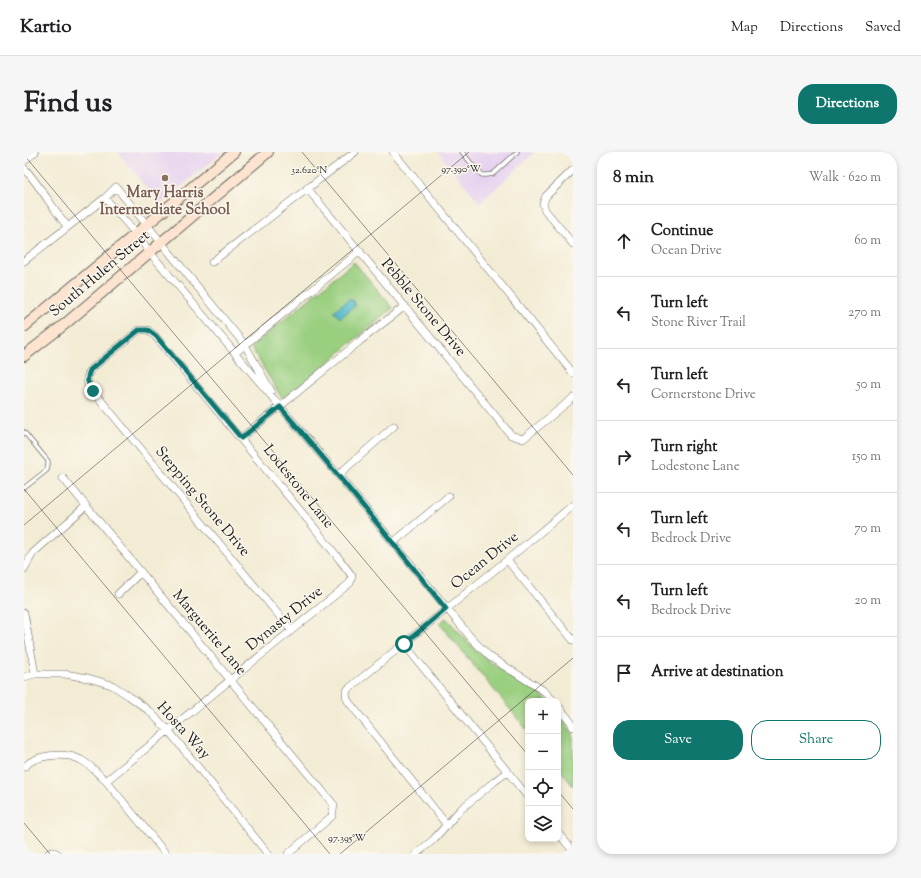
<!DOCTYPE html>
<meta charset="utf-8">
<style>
:root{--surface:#fff;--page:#f6f6f6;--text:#202124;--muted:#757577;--line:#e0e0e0;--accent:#0f766e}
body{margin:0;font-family:"Sorts Mill Goudy",serif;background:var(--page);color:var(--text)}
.controls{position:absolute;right:12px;bottom:12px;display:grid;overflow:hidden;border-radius:8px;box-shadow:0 2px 6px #0003}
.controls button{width:36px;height:36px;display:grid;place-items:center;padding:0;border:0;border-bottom:1px solid var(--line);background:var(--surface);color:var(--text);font:20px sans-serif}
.stop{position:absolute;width:12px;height:12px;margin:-9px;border:3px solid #0f766e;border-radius:50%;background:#fff}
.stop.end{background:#0f766e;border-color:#fff;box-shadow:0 1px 4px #0008}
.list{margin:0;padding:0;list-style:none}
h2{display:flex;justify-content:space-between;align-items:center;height:52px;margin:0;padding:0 16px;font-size:17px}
h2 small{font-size:13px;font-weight:400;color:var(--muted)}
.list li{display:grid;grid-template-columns:26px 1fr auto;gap:12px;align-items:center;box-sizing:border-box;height:72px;padding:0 16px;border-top:1px solid var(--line)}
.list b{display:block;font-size:15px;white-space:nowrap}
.list p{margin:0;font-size:13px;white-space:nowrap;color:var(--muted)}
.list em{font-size:13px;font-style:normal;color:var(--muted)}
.actions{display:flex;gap:8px;padding:12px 16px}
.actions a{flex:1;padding:9px 0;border:1px solid var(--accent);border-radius:16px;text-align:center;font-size:14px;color:var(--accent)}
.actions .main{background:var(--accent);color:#fff}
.icon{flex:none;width:22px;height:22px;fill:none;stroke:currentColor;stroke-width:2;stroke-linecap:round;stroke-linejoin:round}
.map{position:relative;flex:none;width:549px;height:702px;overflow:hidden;border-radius:16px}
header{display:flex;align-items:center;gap:24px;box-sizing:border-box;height:56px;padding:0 20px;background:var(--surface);border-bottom:1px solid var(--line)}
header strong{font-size:19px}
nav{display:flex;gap:22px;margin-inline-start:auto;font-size:14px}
.intro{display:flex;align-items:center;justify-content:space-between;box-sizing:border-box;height:96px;padding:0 24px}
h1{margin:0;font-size:28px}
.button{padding:10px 18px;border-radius:16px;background:var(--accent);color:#fff;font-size:14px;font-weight:700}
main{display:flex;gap:24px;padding:0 24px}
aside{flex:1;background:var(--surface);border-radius:16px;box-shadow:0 2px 6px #0003}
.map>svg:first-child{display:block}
.built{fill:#e6d2f0}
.green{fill:#9acf80;stroke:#5b764e}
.water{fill:#4cb7c9;stroke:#346a72}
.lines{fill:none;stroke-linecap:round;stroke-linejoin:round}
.service-casing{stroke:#67655d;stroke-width:5}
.minor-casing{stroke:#67655d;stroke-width:8}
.secondary-casing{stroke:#67655d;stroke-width:12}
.service{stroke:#fff;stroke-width:3.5}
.minor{stroke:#fff;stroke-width:7}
.secondary{stroke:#fde4d0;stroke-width:10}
.route{stroke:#0f766e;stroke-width:5}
.ticks{fill:none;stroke:#1c1c1c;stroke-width:1;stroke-opacity:0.45}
.education-dot{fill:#8d6e63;stroke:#fbf7ec;stroke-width:1.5}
.labels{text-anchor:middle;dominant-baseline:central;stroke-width:3;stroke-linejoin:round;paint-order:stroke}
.education-label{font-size:15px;font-weight:bold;fill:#785e54;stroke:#fbf7ec}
.street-label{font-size:15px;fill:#1c1c1c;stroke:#fbf7ec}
.ticks-label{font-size:10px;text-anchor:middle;fill:#1c1c1c;stroke:#fbf7ec;stroke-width:3;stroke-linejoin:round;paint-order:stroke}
</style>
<header>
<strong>Kartio</strong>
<nav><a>Map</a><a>Directions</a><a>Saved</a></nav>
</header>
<div class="intro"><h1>Find us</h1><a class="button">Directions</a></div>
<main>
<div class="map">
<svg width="549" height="702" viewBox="0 0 549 702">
<rect width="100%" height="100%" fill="#fbf7ec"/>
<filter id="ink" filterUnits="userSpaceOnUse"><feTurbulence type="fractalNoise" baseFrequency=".025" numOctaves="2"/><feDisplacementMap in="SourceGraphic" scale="8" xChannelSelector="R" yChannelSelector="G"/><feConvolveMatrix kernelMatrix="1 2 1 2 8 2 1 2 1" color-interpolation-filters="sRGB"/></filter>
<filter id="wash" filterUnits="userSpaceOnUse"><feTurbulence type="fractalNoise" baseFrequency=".012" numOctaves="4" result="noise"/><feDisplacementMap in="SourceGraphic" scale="16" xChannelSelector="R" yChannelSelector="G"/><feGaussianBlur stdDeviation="0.9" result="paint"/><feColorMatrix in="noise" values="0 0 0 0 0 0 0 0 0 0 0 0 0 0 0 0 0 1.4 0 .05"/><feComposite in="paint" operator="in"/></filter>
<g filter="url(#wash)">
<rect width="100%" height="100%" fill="#f3ecd5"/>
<path class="built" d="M 94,0 L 199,0 L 136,52 Z
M 414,0 L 511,0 L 456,51 Z"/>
<path class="green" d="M 330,110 L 369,156 L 259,248 L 227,195 Z
M 422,466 L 444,490 L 466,510 L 510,537 L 524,549 L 504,549 L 504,579 L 415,471 Z
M 534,560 L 549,582 L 549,634 L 534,615 Z"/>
<path class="water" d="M 325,147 L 330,149 L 331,154 L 316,166 L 310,159 Z"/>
</g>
<g filter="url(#ink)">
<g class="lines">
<g class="service-casing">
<path id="service" d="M 438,0 L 451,16 L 458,23 L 463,23 L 469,22 L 493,0
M 0,280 L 24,309 L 24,312 L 23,318 L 0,336"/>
</g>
<g class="minor-casing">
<path id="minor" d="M 369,0 L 549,221
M 0,9 L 11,0
M 0,16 C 16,34 28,55 43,74
M 549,18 L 522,44 L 519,51 L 521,58 L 549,92
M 283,36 L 487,283 L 499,287 L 549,246
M 81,46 L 112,82 L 129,104 L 314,323 L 448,487 L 466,505 L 520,539 L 530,549
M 0,109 L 81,46 L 92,35 L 221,193 L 247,239
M 188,110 L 331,0
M 211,201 L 336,99
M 217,286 L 336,189 L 381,154
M 314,323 L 370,274
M 39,326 L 310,653 L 308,664 L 264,702
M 370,390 L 425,344
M 483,408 L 549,488
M 0,417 L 9,401 L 62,354
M 94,442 L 117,420
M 0,461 L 11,522
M 380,492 L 504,645
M 0,525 L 11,522 L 41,522 L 64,526 L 88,533 L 105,544 L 124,558 L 144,578 L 244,702
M 534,554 L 547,570 L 549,575
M 0,615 C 3,613 5,610 8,609 C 21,602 45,601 57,608 C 67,613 74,622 82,629 L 142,702
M 82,629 L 326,431 L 328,424 L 316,408 L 289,374 L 131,184 L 124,178 L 115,178 L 66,218 L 63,226 L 64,233 L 267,478
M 423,673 L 324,549 C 322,544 321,542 324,537 L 483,408 L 549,353
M 534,681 L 549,699
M 24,702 C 27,699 31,700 34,702
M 392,702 L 409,688 L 436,658 L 471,629 L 483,620"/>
</g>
<g class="secondary-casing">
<path id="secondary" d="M 0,175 L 210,0
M 0,204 L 41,172 L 244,0"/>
</g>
<use href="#service" class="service"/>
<use href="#minor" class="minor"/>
<use href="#secondary" class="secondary"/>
</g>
</g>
<g class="lines" filter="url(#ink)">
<path class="route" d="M 69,239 C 63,230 62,228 66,218 L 115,178 L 124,178 L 132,184 L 217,286 L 256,255 C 313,321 368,389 422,457 L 380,492"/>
</g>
<path class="ticks" d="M 278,0 L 549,323M 0,3 L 504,603M 0,337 L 306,702M 0,373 L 445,0M 534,639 L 549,657M 0,671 L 26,702M 316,702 L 549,506"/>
<circle class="education-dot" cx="141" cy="26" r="4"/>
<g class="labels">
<g class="education-label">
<text x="141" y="41">Mary Harris<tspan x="141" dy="17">Intermediate School</tspan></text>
</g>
<g class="street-label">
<text transform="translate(76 122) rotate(-40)">South Hulen Street</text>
<text transform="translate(399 156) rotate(50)">Pebble Stone Drive</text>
<text transform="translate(274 335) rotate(51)">Lodestone Lane</text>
<text transform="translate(178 350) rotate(50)">Stepping Stone Drive</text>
<text transform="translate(461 409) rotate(-39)">Ocean Drive</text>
<text transform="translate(261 467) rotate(-39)">Dynasty Drive</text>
<text transform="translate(185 481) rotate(50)">Marguerite Lane</text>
<text transform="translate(159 579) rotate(48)">Hosta Way</text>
</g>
</g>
<g class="ticks-label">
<text x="437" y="20">97.390°W</text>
<text x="285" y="21">32.620°N</text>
<text x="323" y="689">97.395°W</text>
</g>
</svg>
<div class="controls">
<button>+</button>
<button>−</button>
<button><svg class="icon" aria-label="locate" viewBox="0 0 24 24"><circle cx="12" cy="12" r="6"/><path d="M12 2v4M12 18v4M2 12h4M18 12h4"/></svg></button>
<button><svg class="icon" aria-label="layers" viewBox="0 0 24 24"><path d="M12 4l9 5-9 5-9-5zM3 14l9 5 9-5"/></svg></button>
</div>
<div class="stop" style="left:380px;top:492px"></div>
<div class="stop end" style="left:69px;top:239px"></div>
</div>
<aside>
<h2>8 min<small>Walk · 620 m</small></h2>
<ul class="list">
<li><svg class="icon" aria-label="ahead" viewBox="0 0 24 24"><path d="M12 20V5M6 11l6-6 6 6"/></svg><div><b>Continue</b><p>Ocean Drive</p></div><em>60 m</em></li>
<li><svg class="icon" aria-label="left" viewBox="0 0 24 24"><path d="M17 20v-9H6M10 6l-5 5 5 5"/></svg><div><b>Turn left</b><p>Stone River Trail</p></div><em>270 m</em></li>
<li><svg class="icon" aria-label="left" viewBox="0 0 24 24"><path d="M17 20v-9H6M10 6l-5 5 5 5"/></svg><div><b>Turn left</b><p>Cornerstone Drive</p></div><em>50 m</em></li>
<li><svg class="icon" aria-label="right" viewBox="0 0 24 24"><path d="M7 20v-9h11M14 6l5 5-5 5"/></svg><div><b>Turn right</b><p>Lodestone Lane</p></div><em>150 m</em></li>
<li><svg class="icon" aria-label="left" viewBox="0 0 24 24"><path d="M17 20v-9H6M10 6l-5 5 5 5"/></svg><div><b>Turn left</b><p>Bedrock Drive</p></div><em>70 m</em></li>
<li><svg class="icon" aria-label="left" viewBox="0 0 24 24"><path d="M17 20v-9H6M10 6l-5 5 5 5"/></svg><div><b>Turn left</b><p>Bedrock Drive</p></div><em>20 m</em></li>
<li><svg class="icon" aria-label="arrive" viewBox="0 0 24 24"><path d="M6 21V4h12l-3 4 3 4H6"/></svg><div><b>Arrive at destination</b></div></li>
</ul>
<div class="actions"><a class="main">Save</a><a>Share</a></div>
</aside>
</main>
